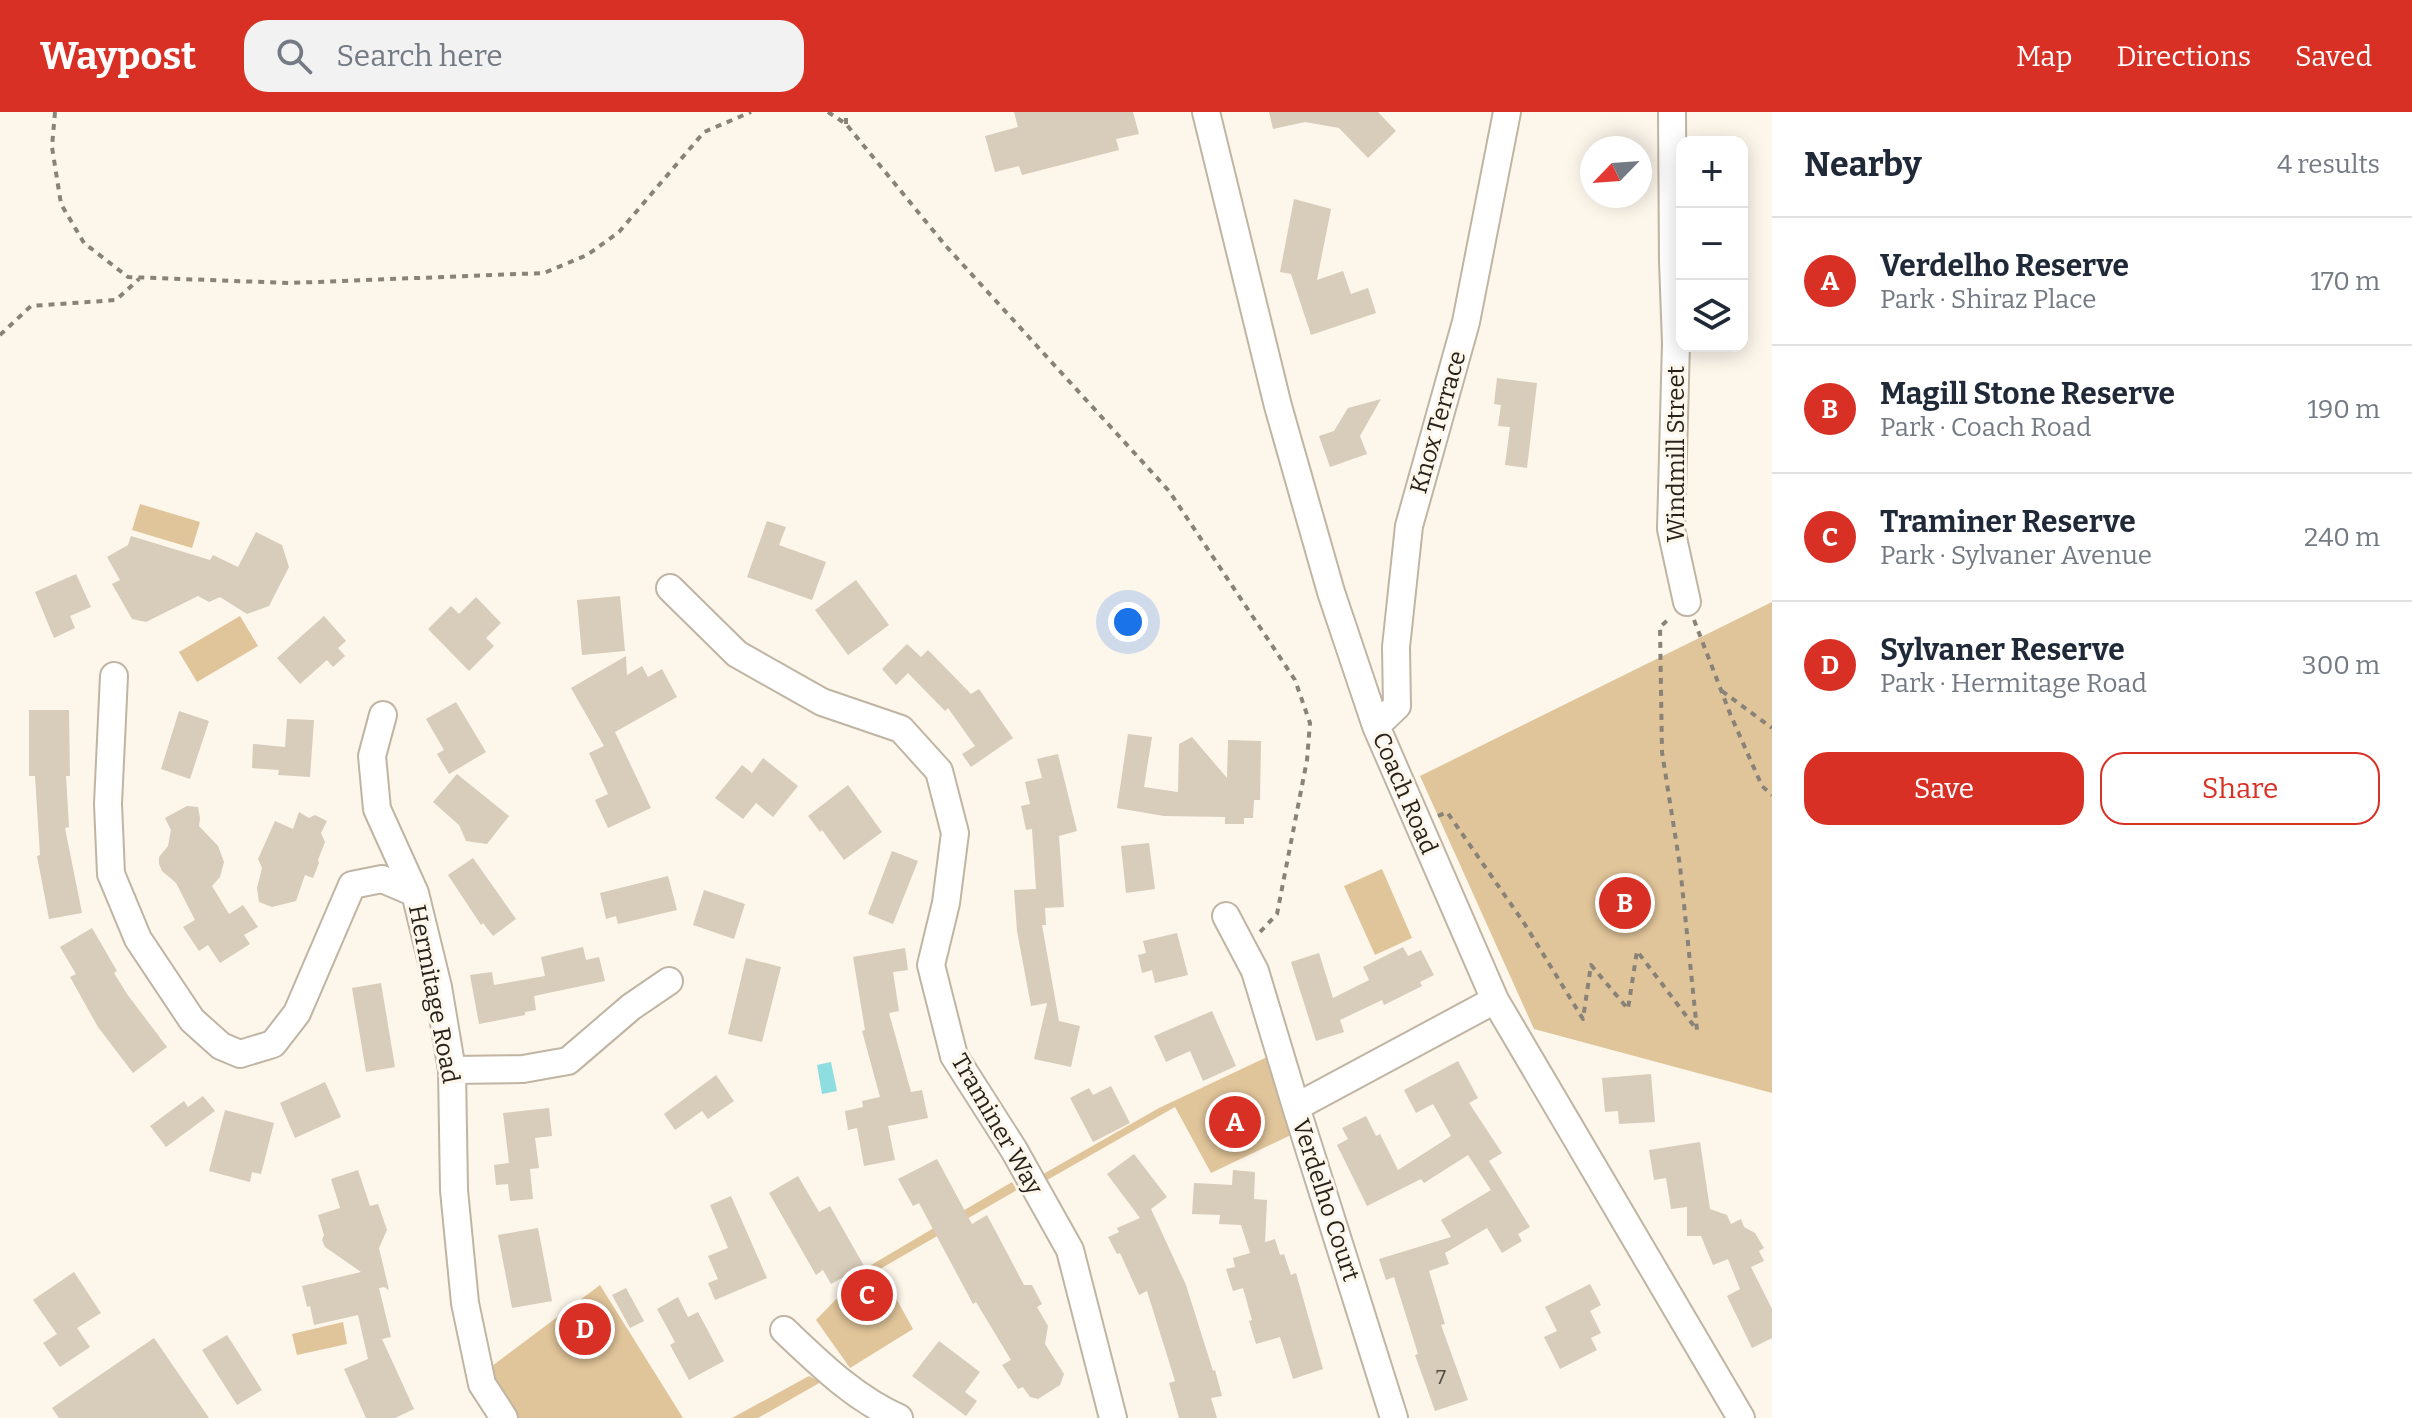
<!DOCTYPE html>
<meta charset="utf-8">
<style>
:root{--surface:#fff;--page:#f2f2f3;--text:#1f2937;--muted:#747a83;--line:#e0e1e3;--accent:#d93025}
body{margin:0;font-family:Bitter,serif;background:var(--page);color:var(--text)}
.controls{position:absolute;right:24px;top:24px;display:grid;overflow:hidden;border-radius:16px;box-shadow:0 4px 20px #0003}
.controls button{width:72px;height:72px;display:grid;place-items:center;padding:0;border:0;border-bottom:2px solid var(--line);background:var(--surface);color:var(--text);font:40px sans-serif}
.compass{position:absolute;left:1580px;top:24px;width:72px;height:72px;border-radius:50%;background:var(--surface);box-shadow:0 4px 20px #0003;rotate:245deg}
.you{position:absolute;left:1128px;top:510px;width:28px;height:28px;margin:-20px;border:6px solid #fff;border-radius:50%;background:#1a73e8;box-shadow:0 0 0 12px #1a73e833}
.badge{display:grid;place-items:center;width:52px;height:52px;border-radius:50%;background:var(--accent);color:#fff;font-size:26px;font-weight:700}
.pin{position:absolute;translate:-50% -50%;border:4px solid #fff;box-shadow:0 2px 8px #0006}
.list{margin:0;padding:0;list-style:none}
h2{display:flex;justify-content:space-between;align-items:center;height:104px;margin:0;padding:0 32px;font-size:34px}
h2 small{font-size:26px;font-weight:400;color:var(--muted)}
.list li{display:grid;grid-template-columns:52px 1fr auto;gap:24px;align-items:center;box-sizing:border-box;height:128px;padding:0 32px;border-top:2px solid var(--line)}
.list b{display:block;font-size:30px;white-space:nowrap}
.list p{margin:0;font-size:26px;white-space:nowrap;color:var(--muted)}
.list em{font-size:26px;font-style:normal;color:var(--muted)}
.actions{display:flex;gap:16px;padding:24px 32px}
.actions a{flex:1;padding:18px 0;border:2px solid var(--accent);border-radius:24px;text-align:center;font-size:28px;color:var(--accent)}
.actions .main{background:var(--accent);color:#fff}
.icon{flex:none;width:44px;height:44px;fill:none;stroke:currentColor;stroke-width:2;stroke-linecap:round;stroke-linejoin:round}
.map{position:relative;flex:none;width:1772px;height:1306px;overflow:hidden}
header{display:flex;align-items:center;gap:48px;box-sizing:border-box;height:112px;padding:0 40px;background:var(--accent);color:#fff}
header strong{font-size:38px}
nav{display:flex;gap:44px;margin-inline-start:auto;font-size:28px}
.search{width:560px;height:72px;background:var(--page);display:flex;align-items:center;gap:20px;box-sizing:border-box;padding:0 28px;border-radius:24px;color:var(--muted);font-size:30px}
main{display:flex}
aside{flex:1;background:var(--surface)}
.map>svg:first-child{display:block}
.green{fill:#e1c59a}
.water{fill:#8ddde1}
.building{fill:#d8ccba}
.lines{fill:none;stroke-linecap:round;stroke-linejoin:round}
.minor-casing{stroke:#c0b4a3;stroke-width:30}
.path{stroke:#888279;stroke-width:4;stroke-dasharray:6 6;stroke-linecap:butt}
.minor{stroke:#fff;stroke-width:26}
.labels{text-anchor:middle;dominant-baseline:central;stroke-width:6;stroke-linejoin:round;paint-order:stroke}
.number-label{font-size:20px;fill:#524c43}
.street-label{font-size:24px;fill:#26221b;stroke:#fdf6eb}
</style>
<header>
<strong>Waypost</strong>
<div class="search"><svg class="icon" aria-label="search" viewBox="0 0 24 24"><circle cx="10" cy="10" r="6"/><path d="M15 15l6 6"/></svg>Search here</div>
<nav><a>Map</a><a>Directions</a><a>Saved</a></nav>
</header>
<main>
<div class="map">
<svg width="1772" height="1306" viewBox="0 0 1772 1306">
<rect width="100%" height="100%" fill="#fdf6eb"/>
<path class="green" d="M 140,392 L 200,410 L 192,436 L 132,418 Z
M 1772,490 L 1772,981 L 1534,917 L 1420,664 Z
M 240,504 L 258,534 L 197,570 L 179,540 Z
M 1382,757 L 1412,826 L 1375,843 L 1344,774 Z
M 1267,945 L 1291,1023 L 1211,1061 L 1175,995 L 1042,1071 L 1038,1065 L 1159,996 Z
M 1012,1070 L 1017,1078 L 880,1157 L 913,1217 L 850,1256 L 816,1208 L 866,1156 Z
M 600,1173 L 683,1306 L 507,1306 L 484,1260 Z
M 343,1210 L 347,1232 L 297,1243 L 292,1222 Z
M 809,1264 L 821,1270 L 758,1306 L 732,1306 Z"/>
<path class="water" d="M 831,950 L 837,979 L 822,982 L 817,953 Z"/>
<path class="building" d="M 1014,0 L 1133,0 L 1139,22 L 1116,27 L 1119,38 L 1022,63 L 1019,54 L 995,60 L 985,24 L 1018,15 Z
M 1269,0 L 1378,0 L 1396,19 L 1368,46 L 1339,16 L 1305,10 L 1273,17 Z
M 1294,87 L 1331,97 L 1317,168 L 1343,159 L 1351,182 L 1368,176 L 1376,201 L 1311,223 L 1291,162 L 1280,160 Z
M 1497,266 L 1537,271 L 1527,356 L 1505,353 L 1510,315 L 1498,314 L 1501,293 L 1494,292 Z
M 1381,287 L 1360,324 L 1367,342 L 1330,355 L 1319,324 L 1334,319 L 1348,296 Z
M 767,409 L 786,415 L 779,433 L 826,450 L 812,488 L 747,465 Z
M 256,420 L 282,433 L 289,455 L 269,494 L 247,502 L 220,485 L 209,490 L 198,484 L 146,510 L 132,507 L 112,472 L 120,468 L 107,445 L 128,433 L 131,424 L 210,448 L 213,443 L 238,455 Z
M 76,462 L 91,495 L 70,504 L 75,516 L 54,526 L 35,480 Z
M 856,468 L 889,513 L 848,543 L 815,498 Z
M 620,484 L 625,539 L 582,543 L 577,488 Z
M 476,485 L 501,511 L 486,526 L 494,534 L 469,559 L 428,517 L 451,494 L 459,502 Z
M 324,504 L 346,529 L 338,536 L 345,544 L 333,555 L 327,548 L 300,572 L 277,546 Z
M 907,532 L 921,545 L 928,538 L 971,582 L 979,577 L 1013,626 L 971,655 L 962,642 L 975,634 L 948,596 L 945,599 L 908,561 L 896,573 L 882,557 Z
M 626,544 L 627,563 L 642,554 L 648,565 L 662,557 L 677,585 L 615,620 L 651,696 L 608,716 L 595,688 L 608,682 L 589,641 L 604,634 L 571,576 Z
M 456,590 L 486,640 L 449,662 L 437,642 L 444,638 L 426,607 Z
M 29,598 L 69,598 L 70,664 L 66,664 L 69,715 L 65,716 L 82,801 L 49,807 L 37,744 L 40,743 L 35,664 L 29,664 Z
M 179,599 L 209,609 L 190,667 L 161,657 Z
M 287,607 L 314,608 L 310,665 L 278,663 L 279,658 L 252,656 L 253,632 L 285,635 Z
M 1128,622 L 1152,625 L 1144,675 L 1178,680 L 1179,632 L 1192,625 L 1227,666 L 1228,628 L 1261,629 L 1260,688 L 1254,688 L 1253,706 L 1244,706 L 1244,712 L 1225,712 L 1225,705 L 1164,704 L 1117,696 Z
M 1058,642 L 1077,719 L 1059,724 L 1064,795 L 1045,796 L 1046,813 L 1042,813 L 1059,909 L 1080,914 L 1071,955 L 1034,947 L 1047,891 L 1031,894 L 1017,819 L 1014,778 L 1036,777 L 1032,717 L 1026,718 L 1021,694 L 1030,692 L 1025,670 L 1042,666 L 1037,647 Z
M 763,646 L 798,674 L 773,705 L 756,691 L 743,707 L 715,686 L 742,653 L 752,661 Z
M 457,662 L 509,704 L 487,732 L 466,729 L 459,713 L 433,690 Z
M 848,673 L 882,720 L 844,748 L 822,718 L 820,720 L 808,704 Z
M 187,694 L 198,695 L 200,706 L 199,714 L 218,734 L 224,750 L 220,765 L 212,774 L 229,802 L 243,793 L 258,815 L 244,823 L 250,832 L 220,851 L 208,833 L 199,839 L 183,815 L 195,808 L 176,771 L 162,759 L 159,752 L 159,745 L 168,734 L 171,718 L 165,706 Z
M 299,700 L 309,706 L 315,703 L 327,709 L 321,721 L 325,730 L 318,748 L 319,751 L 313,766 L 305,763 L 296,789 L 272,795 L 259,790 L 257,776 L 262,756 L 258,747 L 275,709 L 293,717 Z
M 1149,731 L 1155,777 L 1126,781 L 1121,734 Z
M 892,739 L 918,749 L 893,812 L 868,802 Z
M 473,746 L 516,807 L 493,824 L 483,811 L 481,813 L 448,763 Z
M 668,764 L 677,798 L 618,812 L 616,804 L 606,807 L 600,781 Z
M 704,778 L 745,792 L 734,827 L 693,813 Z
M 92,816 L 117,859 L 114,861 L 127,882 L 167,935 L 133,961 L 98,915 L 70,865 L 76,862 L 60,835 Z
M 1177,821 L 1188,863 L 1155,871 L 1152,858 L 1142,861 L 1138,843 L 1146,841 L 1143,829 Z
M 583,835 L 586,848 L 599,845 L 605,869 L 534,884 L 536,898 L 525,900 L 525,903 L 479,912 L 470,863 L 492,860 L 494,873 L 545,864 L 541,845 Z
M 1403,835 L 1408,844 L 1421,838 L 1434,863 L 1420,870 L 1422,874 L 1384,893 L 1382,888 L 1340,908 L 1344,920 L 1316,929 L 1291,850 L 1319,841 L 1333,886 L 1369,868 L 1363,855 Z
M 905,836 L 908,858 L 893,860 L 899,899 L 889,901 L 911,980 L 922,978 L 928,1006 L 888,1014 L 895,1048 L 864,1054 L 857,1016 L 848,1018 L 845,999 L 863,995 L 862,989 L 880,985 L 862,919 L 865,918 L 853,845 Z
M 746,846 L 781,855 L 762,930 L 728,922 Z
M 381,871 L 395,955 L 366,960 L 352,876 Z
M 1212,899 L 1236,954 L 1203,969 L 1190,939 L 1166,950 L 1154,924 Z
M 1458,949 L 1478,986 L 1469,991 L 1502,1041 L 1489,1049 L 1530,1115 L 1518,1122 L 1522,1129 L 1502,1141 L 1487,1116 L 1445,1141 L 1449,1152 L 1429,1159 L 1445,1212 L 1441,1213 L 1468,1288 L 1435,1299 L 1415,1243 L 1418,1242 L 1394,1165 L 1386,1168 L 1379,1147 L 1451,1125 L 1441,1108 L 1491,1078 L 1468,1043 L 1424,1071 L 1421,1067 L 1367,1094 L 1337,1033 L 1348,1027 L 1342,1016 L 1366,1004 L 1376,1024 L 1380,1022 L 1398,1058 L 1451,1024 L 1433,992 L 1416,1001 L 1404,978 Z
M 1651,962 L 1655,1010 L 1619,1012 L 1618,999 L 1605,1000 L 1602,966 Z
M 716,963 L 734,989 L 708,1007 L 702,999 L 675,1018 L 664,1002 Z
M 325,970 L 341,1005 L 295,1026 L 280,991 Z
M 1111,974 L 1130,1011 L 1093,1030 L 1070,986 L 1089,976 L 1093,983 Z
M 203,984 L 215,999 L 166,1035 L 150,1014 L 184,989 L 188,995 Z
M 549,996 L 552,1024 L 535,1026 L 539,1056 L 530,1057 L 533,1087 L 510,1089 L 508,1072 L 496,1073 L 494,1053 L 509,1051 L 503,1001 Z
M 225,998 L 274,1011 L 261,1062 L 252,1060 L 250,1070 L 209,1059 Z
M 1700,1030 L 1710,1097 L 1727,1103 L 1731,1112 L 1741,1107 L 1744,1115 L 1755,1121 L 1764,1136 L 1759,1139 L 1764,1149 L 1751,1155 L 1772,1197 L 1772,1226 L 1752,1236 L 1727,1184 L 1740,1177 L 1728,1147 L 1713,1153 L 1701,1124 L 1687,1124 L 1687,1095 L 1671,1097 L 1666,1066 L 1654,1068 L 1649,1038 Z
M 1134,1042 L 1167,1085 L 1151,1097 L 1186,1173 L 1213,1259 L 1215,1258 L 1222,1284 L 1211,1286 L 1217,1306 L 1179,1306 L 1169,1271 L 1175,1269 L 1147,1179 L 1139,1183 L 1120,1141 L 1117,1142 L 1108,1125 L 1119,1120 L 1117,1116 L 1140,1106 L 1107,1062 Z
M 937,1047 L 972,1112 L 987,1103 L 1024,1173 L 1032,1173 L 1042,1192 L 1037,1195 L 1048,1214 L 1045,1232 L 1064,1262 L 1060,1273 L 1038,1287 L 1030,1285 L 1023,1275 L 1018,1277 L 1002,1253 L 1011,1248 L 976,1190 L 973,1192 L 919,1091 L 913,1094 L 898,1067 Z
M 358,1058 L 370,1094 L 378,1092 L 387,1118 L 379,1136 L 389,1178 L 384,1175 L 379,1176 L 391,1225 L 382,1227 L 414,1297 L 395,1306 L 366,1306 L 344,1257 L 368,1247 L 358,1203 L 314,1213 L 310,1194 L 307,1195 L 302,1174 L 361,1160 L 325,1135 L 322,1128 L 324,1123 L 318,1103 L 340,1096 L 331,1067 Z
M 1233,1058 L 1255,1060 L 1254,1087 L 1267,1088 L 1265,1130 L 1275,1127 L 1280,1143 L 1284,1142 L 1291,1163 L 1296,1161 L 1323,1257 L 1293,1267 L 1280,1225 L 1256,1232 L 1249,1209 L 1252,1208 L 1243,1176 L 1233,1179 L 1226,1157 L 1235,1155 L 1233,1146 L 1250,1141 L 1241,1113 L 1219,1112 L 1220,1103 L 1192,1102 L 1194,1071 L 1232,1073 Z
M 798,1064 L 819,1100 L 830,1094 L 864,1154 L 831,1172 L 823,1158 L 816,1163 L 769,1081 Z
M 731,1084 L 767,1166 L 715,1188 L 708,1171 L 718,1167 L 708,1144 L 728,1136 L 710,1093 Z
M 538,1116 L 552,1189 L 512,1196 L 498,1123 Z
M 74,1160 L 101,1201 L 77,1216 L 90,1235 L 60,1255 L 43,1231 L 57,1222 L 33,1188 Z
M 1590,1172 L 1601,1193 L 1590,1199 L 1601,1221 L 1591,1226 L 1597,1238 L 1560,1257 L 1544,1225 L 1557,1219 L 1545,1195 Z
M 626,1176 L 644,1209 L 630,1216 L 612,1183 Z
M 678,1185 L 688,1205 L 698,1200 L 724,1249 L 689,1268 L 670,1233 L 675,1230 L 657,1197 Z
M 227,1223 L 262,1278 L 237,1293 L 202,1238 Z
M 154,1226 L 209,1306 L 59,1306 L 52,1296 Z
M 939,1229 L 980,1260 L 965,1280 L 977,1289 L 966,1304 L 912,1264 Z"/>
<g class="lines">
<g class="minor-casing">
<path id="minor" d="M 1206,0 L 1278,294 L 1331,480 L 1376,614 L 1495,888 L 1741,1306
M 1672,0 L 1673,149 L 1676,231 L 1671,417 L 1687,490
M 670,476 L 737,542 L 822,590 L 901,617 L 939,659 L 955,721 L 946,791 L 931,853 L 954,944 L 1014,1038 L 1070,1138 L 1113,1306
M 114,564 L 108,692 L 111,762 L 138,827 L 192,908 L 221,934 L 240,942 L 273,932 L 297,901 L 352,773 L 382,767 L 415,781
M 383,603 L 372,644 L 377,697 L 415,781 L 438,875 L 452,958 L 454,1078 L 465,1191 L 482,1272 L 504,1306
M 1376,614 L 1397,594 L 1396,535 L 1409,414 L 1466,210 L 1507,0
M 1226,804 L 1255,859 L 1296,995
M 452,958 L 523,957 L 568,949 L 631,895 L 669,869
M 784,1218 C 820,1252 854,1286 899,1306
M 1394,1306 L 1296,995 L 1495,888"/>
</g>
<path class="path" d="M 55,0 L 52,35 L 61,92 L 84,131 L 128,165 L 290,171 L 544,161 L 587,143 L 619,120 L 704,20 L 751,0
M 828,0 L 846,12 L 945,133 L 1169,379 L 1295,568 L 1310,611 L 1307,648 L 1277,802 L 1260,820
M 846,12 L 846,0
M 0,223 L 31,194 L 116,188 L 139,167
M 1694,508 L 1731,604 L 1762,674 L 1772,683
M 1722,579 L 1772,616
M 1438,704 L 1447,700 L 1524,811 L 1583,907 L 1591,853 L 1628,897 L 1637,839 L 1697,918 L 1680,754 L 1662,640 L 1660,515 L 1671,505"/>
<use href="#minor" class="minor"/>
</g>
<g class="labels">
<g class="number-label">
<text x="1441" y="1265">7</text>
</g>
<g class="street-label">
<text transform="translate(1438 310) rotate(-74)">Knox Terrace</text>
<text transform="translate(1676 342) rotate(-90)">Windmill Street</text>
<text transform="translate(1405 681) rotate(67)">Coach Road</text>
<text transform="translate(434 882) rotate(79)">Hermitage Road</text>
<text transform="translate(997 1012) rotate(60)">Traminer Way</text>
<text transform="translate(1326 1088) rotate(72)">Verdelho Court</text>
</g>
</g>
</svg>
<div class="controls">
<button>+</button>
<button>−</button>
<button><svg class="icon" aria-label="layers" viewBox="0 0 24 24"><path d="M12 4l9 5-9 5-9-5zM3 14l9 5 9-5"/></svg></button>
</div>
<svg class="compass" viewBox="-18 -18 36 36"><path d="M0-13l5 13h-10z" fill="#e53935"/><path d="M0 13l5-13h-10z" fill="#747a83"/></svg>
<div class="you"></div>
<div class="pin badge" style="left:1235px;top:1010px">A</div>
<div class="pin badge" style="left:1625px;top:791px">B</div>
<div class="pin badge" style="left:867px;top:1183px">C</div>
<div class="pin badge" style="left:585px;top:1217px">D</div>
</div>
<aside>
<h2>Nearby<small>4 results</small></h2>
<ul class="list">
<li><span class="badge">A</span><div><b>Verdelho Reserve</b><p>Park · Shiraz Place</p></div><em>170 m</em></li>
<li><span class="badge">B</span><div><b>Magill Stone Reserve</b><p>Park · Coach Road</p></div><em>190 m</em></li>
<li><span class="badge">C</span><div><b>Traminer Reserve</b><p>Park · Sylvaner Avenue</p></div><em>240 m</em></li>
<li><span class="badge">D</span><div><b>Sylvaner Reserve</b><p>Park · Hermitage Road</p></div><em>300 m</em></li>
</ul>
<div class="actions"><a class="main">Save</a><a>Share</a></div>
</aside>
</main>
